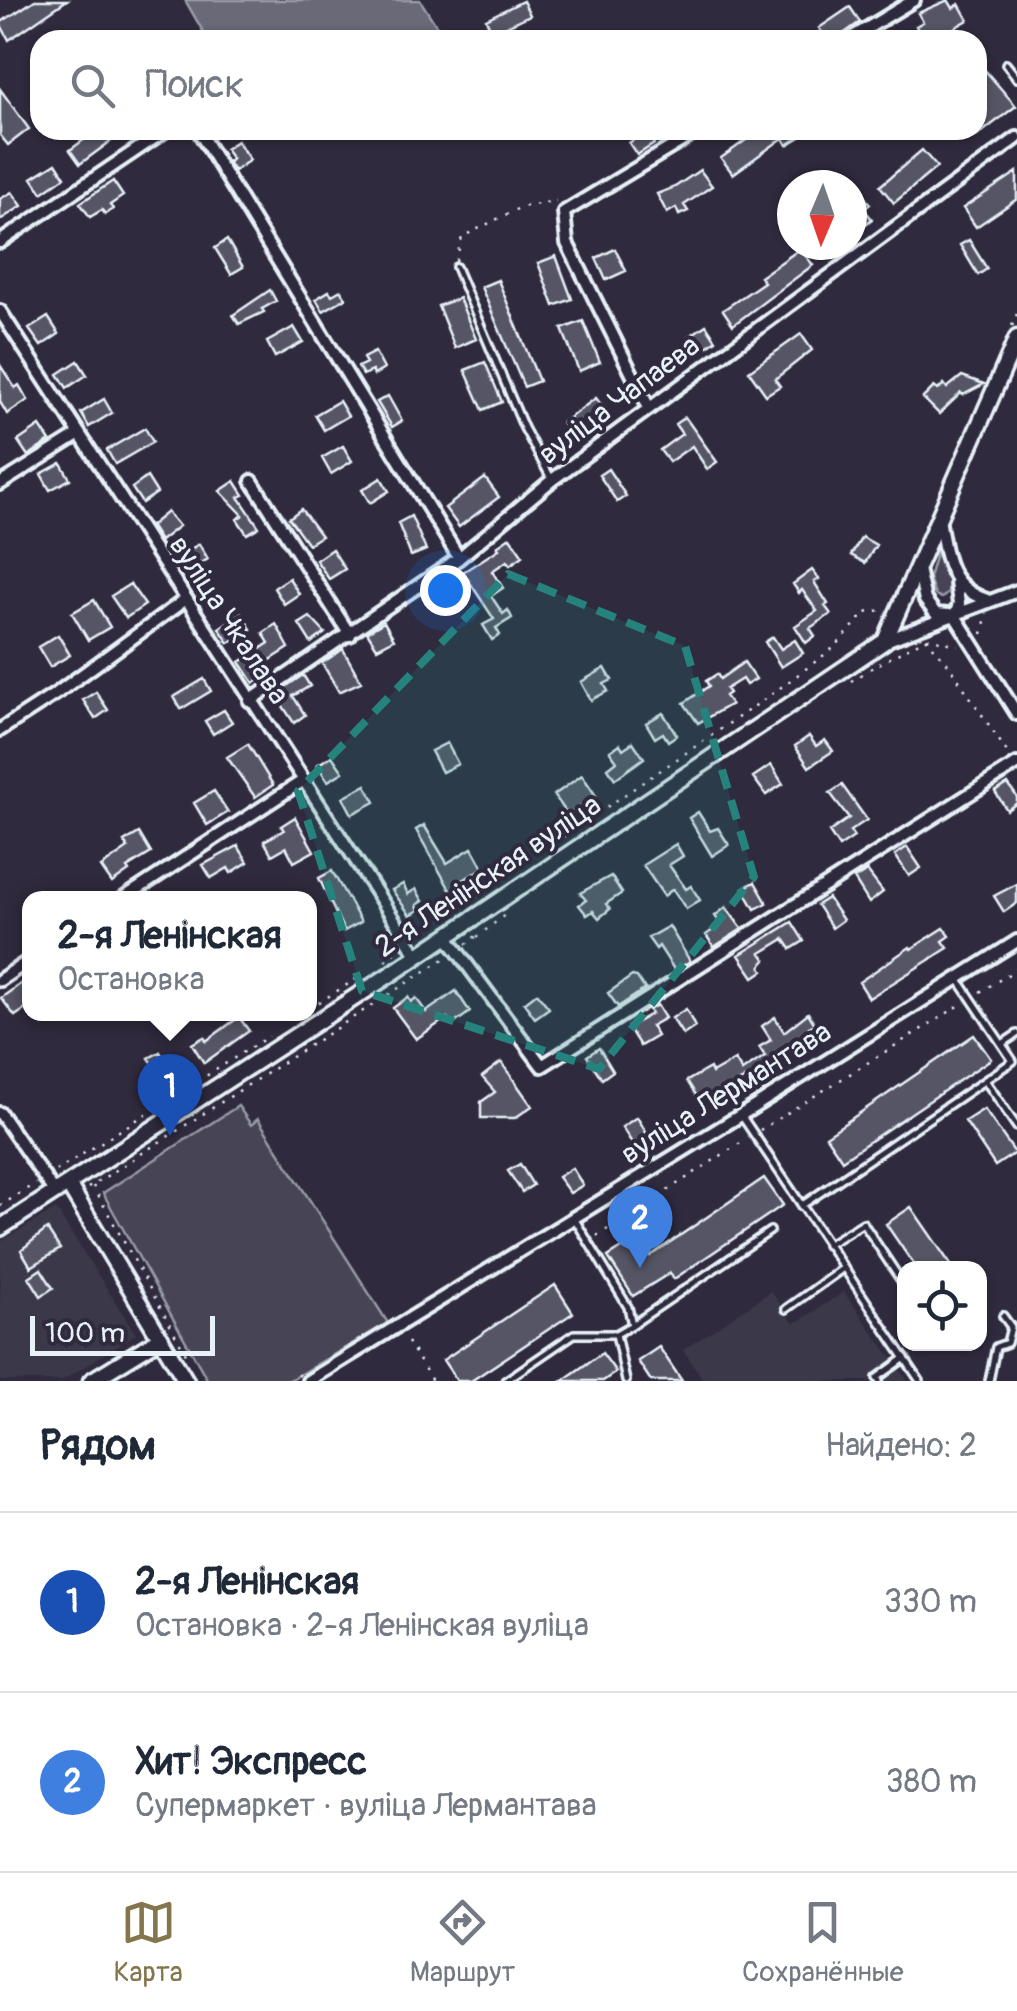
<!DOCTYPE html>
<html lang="ru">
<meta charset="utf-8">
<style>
:root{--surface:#fff;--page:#f2f2f3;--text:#1f2937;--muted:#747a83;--line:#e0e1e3;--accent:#84754c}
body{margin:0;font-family:Pangolin,sans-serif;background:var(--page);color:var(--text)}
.controls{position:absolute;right:30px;bottom:30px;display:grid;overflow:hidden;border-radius:20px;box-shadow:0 2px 8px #0004}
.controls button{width:90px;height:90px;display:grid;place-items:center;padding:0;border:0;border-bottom:2px solid var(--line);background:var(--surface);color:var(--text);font:50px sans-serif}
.compass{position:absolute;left:777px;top:170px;width:90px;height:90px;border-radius:50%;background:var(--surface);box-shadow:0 2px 8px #0004;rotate:182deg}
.scale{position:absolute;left:30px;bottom:25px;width:185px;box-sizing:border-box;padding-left:10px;border:5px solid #e8f1f8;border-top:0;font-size:28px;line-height:35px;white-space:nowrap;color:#e8f1f8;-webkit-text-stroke:8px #2f2a3d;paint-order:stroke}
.you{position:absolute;left:445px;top:590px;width:35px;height:35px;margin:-25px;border:8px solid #fff;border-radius:50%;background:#1a73e8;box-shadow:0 0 0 15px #1a73e833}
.badge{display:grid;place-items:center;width:65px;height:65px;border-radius:50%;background:var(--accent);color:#fff;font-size:32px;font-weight:700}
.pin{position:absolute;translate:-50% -82px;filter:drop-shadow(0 2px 5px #0008)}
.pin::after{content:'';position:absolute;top:52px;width:35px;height:30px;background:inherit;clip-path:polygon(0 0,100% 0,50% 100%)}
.popup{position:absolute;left:22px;top:891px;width:295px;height:130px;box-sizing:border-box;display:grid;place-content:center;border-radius:20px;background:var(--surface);filter:drop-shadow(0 2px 8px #0005);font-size:32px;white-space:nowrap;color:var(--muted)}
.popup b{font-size:38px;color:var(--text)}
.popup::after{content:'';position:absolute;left:50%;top:100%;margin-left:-20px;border:20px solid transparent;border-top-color:var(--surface)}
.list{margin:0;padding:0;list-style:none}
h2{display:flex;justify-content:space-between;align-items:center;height:130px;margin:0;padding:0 40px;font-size:42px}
h2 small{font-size:32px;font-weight:400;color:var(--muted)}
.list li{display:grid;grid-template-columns:65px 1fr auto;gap:30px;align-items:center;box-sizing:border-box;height:180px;padding:0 40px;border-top:2px solid var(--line)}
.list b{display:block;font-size:38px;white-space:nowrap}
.list p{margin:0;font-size:32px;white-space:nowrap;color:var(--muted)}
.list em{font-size:32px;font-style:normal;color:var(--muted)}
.icon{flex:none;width:55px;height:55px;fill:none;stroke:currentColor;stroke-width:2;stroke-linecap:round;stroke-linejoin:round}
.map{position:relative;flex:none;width:1017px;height:1381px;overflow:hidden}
.search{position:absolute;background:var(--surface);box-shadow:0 2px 8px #0004;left:30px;right:30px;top:30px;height:110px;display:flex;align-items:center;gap:25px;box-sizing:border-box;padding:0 35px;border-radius:30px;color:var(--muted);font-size:38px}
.sheet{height:490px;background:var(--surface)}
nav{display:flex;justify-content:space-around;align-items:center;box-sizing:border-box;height:140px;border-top:2px solid var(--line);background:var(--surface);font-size:28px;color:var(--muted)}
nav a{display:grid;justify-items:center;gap:5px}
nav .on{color:var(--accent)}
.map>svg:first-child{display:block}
.built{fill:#3b3749}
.green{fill:#464455;stroke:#979aa6;stroke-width:2.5}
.water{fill:#696978;stroke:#9c9fab;stroke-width:2.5}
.building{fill:#575565;stroke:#e8f1f8;stroke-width:2.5}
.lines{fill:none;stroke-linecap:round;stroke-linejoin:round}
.lane-casing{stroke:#e8f1f8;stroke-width:12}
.street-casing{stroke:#e8f1f8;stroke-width:18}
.secondary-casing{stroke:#e8f1f8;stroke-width:21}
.path{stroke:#e8f1f8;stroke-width:2.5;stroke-dasharray:2.5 8;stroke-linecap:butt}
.lane{stroke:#2f2a3d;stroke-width:5}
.street{stroke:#2f2a3d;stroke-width:10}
.secondary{stroke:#2f2a3d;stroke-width:14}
.marked{fill:#25827c;fill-opacity:0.2;stroke:#25827c;stroke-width:8;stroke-dasharray:20 12;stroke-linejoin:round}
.labels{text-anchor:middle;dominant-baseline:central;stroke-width:8;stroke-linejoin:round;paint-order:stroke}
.street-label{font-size:30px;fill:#e8f1f8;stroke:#2f2a3d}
</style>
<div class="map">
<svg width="1017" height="1381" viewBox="0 0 1017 1381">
<rect width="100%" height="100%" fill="#2f2a3d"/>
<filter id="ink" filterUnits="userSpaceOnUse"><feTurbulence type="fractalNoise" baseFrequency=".01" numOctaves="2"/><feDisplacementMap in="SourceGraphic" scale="20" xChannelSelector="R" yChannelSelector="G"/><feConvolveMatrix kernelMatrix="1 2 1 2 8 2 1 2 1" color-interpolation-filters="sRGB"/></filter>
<g filter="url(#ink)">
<path class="built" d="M 56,1209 L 136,1334 L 62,1381 L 0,1381 L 0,1242 Z
M 771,1291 L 794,1324 L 844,1292 L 908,1381 L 704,1381 L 683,1350 Z"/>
<path class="green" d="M 940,540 L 949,577 L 948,593 L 942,598 L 935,595 L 929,578 Z
M 238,1106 L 251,1125 L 258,1119 L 388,1323 L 288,1381 L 208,1381 L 103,1193 Z"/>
<path class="water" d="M 185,0 L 420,0 L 443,36 L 441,40 L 208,40 Z"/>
<path class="building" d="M 35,0 L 67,0 L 9,40 L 0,23 Z
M 948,0 L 953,8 L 959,4 L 968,20 L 933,40 L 924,40 L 916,26 L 923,22 L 918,13 Z
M 523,1 L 530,15 L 492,33 L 486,19 Z
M 850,7 L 860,22 L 835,40 L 827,40 L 819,28 Z
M 983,68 L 1016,106 L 977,136 L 977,72 Z
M 0,89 L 29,129 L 8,145 L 0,135 Z
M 97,130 L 126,130 L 80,164 L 70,150 Z
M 760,130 L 796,130 L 800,137 L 787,145 L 783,138 L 733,174 L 721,158 Z
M 646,131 L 654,144 L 637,155 L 629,143 Z
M 237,141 L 250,160 L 234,171 L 228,162 L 232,159 L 225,149 Z
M 922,150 L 937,167 L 894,203 L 880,186 Z
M 56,163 L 65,177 L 42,193 L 32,178 Z
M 700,170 L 712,186 L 684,205 L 688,211 L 679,215 L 676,208 L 667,213 L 657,194 L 675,187 Z
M 1017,172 L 1017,199 L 976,227 L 963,208 Z
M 113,181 L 123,196 L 110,205 L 113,209 L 105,214 L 102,210 L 90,217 L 80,203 Z
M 12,192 L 22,206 L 0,220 L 0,199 Z
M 862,194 L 870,204 L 864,209 L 872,219 L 852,235 L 852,202 Z
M 227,240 L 243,267 L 231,274 L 215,248 Z
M 969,240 L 987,269 L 978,275 L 960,245 Z
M 615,249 L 626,271 L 606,280 L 596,258 Z
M 800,249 L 813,265 L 733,325 L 723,310 L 764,282 L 760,277 Z
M 556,256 L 572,299 L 554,306 L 538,263 Z
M 498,280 L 539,381 L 524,387 L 481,287 Z
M 270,290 L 276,301 L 262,309 L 264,312 L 239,324 L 233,315 Z
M 341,290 L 346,298 L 323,311 L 316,299 L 329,291 L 332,295 Z
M 459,298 L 476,339 L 455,348 L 438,306 Z
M 48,317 L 59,334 L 41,346 L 29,329 Z
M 583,321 L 600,362 L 579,371 L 562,329 Z
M 706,325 L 716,340 L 698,353 L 688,337 Z
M 294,327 L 303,342 L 275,357 L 267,342 Z
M 801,334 L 812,350 L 775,379 L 780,386 L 766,395 L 749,371 Z
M 375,352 L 384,369 L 374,375 L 372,371 L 363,375 L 358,367 L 366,363 L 363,358 Z
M 78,361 L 87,375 L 67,388 L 58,374 Z
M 485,362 L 502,402 L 483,410 L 465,370 Z
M 0,365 L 15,388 L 19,385 L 28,400 L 7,414 L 0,402 Z
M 962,376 L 984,384 L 963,395 L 961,393 L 939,414 L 923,398 L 934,387 L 938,390 L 944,384 L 947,388 Z
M 388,396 L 402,421 L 392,427 L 377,402 Z
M 596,398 L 609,415 L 575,440 L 562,423 Z
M 104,399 L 112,413 L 89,427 L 81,413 Z
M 339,401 L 348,416 L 324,430 L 315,415 Z
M 685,417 L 717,462 L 707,469 L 692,446 L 669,462 L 660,450 L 682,434 L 675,424 Z
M 40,426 L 50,441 L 28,456 L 18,441 Z
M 145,428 L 153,442 L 115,464 L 107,450 Z
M 343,446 L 352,461 L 331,474 L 322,458 Z
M 61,463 L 70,479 L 50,490 L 41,474 Z
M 608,469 L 626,496 L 617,502 L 599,475 Z
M 147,477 L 157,493 L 142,503 L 132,488 Z
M 381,478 L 389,491 L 370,503 L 362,490 Z
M 485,478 L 499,497 L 459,527 L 445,508 Z
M 235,481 L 244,495 L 239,497 L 259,527 L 247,534 L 237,519 L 243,515 L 220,491 Z
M 301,509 L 321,536 L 308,544 L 289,518 Z
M 167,512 L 179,526 L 160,541 L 150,526 Z
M 411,516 L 426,550 L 411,556 L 398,523 Z
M 510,537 L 523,556 L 510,565 L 507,561 L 492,571 L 503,588 L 491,596 L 503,614 L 508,610 L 512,618 L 496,628 L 500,635 L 492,640 L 483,625 L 494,619 L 463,572 L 499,549 L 497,546 Z
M 862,537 L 876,545 L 865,563 L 851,555 Z
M 199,544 L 208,559 L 182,574 L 173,560 Z
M 332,549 L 345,569 L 329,579 L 316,560 Z
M 812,570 L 819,579 L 814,582 L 828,604 L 825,606 L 831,614 L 810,628 L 815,636 L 806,643 L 795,626 L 817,611 L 802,590 L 799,593 L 793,584 Z
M 289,578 L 299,594 L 284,604 L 274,588 Z
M 130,584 L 145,605 L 126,618 L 111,596 Z
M 94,600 L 110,627 L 88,640 L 72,613 Z
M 241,613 L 251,629 L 229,643 L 219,628 Z
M 310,617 L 325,633 L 311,643 L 299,624 Z
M 384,622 L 394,639 L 377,648 L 367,632 Z
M 276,624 L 289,648 L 264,664 L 270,673 L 254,683 L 240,662 L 269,643 L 263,633 Z
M 58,635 L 70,655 L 50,667 L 38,647 Z
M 773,637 L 781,649 L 795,640 L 803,653 L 781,667 L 765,642 Z
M 343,649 L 361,682 L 339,692 L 322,663 Z
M 744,662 L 756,679 L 746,685 L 742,679 L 726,689 L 729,693 L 725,696 L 731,704 L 698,723 L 684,703 L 709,686 L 706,681 L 717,674 L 720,679 Z
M 605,668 L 612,680 L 604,684 L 608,691 L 591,700 L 581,682 Z
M 303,675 L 310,686 L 293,696 L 305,715 L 294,723 L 275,694 Z
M 204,679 L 211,691 L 181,709 L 174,697 Z
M 96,692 L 108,710 L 95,719 L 83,700 Z
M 224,710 L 232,722 L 213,734 L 205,721 Z
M 663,713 L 677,735 L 668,741 L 663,733 L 655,738 L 646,723 Z
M 809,736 L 816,746 L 825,740 L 833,751 L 809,767 L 795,746 Z
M 633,742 L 644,758 L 615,779 L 608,768 L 617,761 L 610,751 L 620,744 L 623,749 Z
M 447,743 L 458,764 L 442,772 L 431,751 Z
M 248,744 L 273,785 L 255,797 L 227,757 Z
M 332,756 L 343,772 L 328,781 L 317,765 Z
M 771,765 L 783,784 L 766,795 L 753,777 Z
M 582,775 L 596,796 L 568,815 L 554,795 Z
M 1008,784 L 1017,797 L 1017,803 L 1007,810 L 995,792 Z
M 366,785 L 375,802 L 352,814 L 343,797 Z
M 842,785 L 867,820 L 850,831 L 854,837 L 839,847 L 829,832 L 849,818 L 830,793 Z
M 214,791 L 228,812 L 207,825 L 194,803 Z
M 698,812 L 710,831 L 718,828 L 729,845 L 712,856 L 689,818 Z
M 295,817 L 314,851 L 294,862 L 286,847 L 272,855 L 264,841 L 284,830 L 281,826 Z
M 424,825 L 447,863 L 472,848 L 483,868 L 458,883 L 460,888 L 452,893 L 416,830 Z
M 139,833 L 151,853 L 127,868 L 129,871 L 112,883 L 101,867 L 128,848 L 124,842 Z
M 676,844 L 683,856 L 669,865 L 686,889 L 691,886 L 700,900 L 686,909 L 673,889 L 664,896 L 643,865 Z
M 238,846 L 248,862 L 231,873 L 228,868 L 211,878 L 203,865 Z
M 907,847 L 921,868 L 909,876 L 895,855 Z
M 332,871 L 361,922 L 344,931 L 319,878 Z
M 867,871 L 883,892 L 869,903 L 854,879 Z
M 611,876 L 622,893 L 606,904 L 610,909 L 599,918 L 593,911 L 587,915 L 579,905 L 586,900 L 580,893 Z
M 755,882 L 767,903 L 755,909 L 743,888 Z
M 403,884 L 408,894 L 416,889 L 423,901 L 417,905 L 419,910 L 410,915 L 392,890 Z
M 1017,884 L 1017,903 L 1004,912 L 994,896 Z
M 828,898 L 843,920 L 832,928 L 817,905 Z
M 726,907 L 742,929 L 714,947 L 706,935 L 721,924 L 715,916 Z
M 792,922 L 804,941 L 791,949 L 784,939 L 761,953 L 766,960 L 761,966 L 763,971 L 754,977 L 739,955 Z
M 669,926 L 690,961 L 675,971 L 659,946 L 656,949 L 648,938 Z
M 944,928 L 950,936 L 943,941 L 948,948 L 869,998 L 859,982 L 910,947 L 911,949 Z
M 632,976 L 637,977 L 645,989 L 618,1007 L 608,993 Z
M 30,977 L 30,1006 L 15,1016 L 1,998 Z
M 456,991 L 470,1012 L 452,1025 L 447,1018 L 416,1039 L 393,1008 L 408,997 L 411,1002 L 416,998 L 426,1012 Z
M 537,993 L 549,1008 L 535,1018 L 524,1003 Z
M 657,1005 L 665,1018 L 651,1026 L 657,1036 L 640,1046 L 628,1027 L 651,1014 L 649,1010 Z
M 686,1009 L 695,1027 L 683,1035 L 672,1018 Z
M 808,1013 L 815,1024 L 809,1027 L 813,1034 L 781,1051 L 784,1055 L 760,1070 L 762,1073 L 751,1081 L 746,1078 L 703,1106 L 687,1081 L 710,1068 L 712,1073 L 735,1060 L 742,1071 L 765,1056 L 759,1047 L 771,1040 L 762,1026 L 775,1017 L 784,1032 Z
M 239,1017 L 249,1031 L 204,1063 L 192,1044 L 204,1037 L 206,1041 Z
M 974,1035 L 991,1059 L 842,1160 L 826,1136 Z
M 599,1048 L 613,1071 L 602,1079 L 587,1056 Z
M 160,1052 L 181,1085 L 172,1090 L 149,1058 Z
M 501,1062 L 532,1106 L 515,1118 L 481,1118 L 481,1102 L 495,1092 L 482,1077 Z
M 984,1109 L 1015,1153 L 995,1166 L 965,1121 Z
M 637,1117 L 650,1139 L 635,1148 L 622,1127 Z
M 520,1164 L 533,1185 L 522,1192 L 508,1171 Z
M 572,1168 L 583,1185 L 570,1193 L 558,1177 Z
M 764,1178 L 783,1205 L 674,1279 L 670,1273 L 633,1296 L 608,1257 L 638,1238 L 650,1256 Z
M 911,1207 L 953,1268 L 916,1268 L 886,1224 Z
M 47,1229 L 60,1249 L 31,1267 L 21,1250 Z
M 41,1269 L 53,1288 L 41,1296 L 29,1277 Z
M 555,1285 L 573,1313 L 471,1381 L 457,1381 L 443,1360 Z
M 659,1347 L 682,1381 L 651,1381 L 638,1361 Z
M 602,1353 L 616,1372 L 603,1381 L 562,1381 Z"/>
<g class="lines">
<g class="lane-casing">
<path id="lane" d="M 1006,64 L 1017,78
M 456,267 L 524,428 L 552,480
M 1002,1044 L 1017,1034
M 985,1080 L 1017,1127
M 741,1115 L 920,1381
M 801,1206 L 1013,1061 L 958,979
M 827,1245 L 863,1223 L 904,1285
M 786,1309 L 842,1269
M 632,1325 L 770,1231
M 616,1334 L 626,1381
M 505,1381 L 574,1334 L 616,1334 L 632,1325 L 628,1307 L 574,1218
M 879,1381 L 877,1378 L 905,1358
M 989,1381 L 996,1347 L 1007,1343 L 1011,1327 L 1003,1316"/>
</g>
<g class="street-casing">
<path id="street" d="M 848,40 L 914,0
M 198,130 L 459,558
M 0,242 L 166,130
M 0,311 L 417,955
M 649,408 L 567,243 L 564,212 L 700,130
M 252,481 L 350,635
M 0,484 L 78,435
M 939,519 C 946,556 947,587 987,600
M 918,569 L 925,600 L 936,614 L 949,615
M 955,616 L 1017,714
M 955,616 L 959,604 L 956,582
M 885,641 L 1017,591
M 250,701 L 459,558 L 552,480 L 1017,138
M 0,730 L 57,693 L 186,599
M 124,898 L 304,780
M 446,936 L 542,1066 L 1017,764
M 0,980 L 30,960
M 0,1113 L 55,1193
M 308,1381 L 741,1115 L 1017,941"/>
</g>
<g class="secondary-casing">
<path id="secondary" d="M 68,1184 L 186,1381
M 0,1228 L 394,972 L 885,641 L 1017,338
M 91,1381 L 161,1338"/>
</g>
<path class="path" d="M 456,261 L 462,237 L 521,207 L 556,201
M 1012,326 L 1017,314
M 982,634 L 987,613
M 926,638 L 948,664 L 1011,758
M 927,638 L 958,645
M 870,669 L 919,642
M 851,681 L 869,670
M 412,927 L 425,929
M 416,937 L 765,699 L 835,647 L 865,613 L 882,610
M 477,937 L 506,914
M 466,944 L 475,938 L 472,933
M 385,961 L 398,951
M 980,992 L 1017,969
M 310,1008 L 361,976
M 760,1130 L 965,1002
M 56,1171 L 269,1036
M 93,1186 L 189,1359
M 88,1188 L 447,957
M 0,1206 L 36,1183
M 597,1236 L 745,1140
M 408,1342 L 432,1381
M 288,1381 L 300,1374"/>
<use href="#lane" class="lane"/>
<use href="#street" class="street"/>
<use href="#secondary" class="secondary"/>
</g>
</g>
<path class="marked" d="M 508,574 L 685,646 L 754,877 L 599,1069 L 362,991 L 298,791 Z"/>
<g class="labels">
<g class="street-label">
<text transform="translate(619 400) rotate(-37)">вуліца Чапаева</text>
<text transform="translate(229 620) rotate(57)">вуліца Чкалава</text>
<text transform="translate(488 876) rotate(-34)">2-я Ленінская вуліца</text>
<text transform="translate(726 1093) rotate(-32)">вуліца Лермантава</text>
</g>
</g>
</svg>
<div class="controls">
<button><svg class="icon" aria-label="locate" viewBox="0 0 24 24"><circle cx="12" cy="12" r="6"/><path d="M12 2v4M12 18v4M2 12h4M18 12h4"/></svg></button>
</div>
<svg class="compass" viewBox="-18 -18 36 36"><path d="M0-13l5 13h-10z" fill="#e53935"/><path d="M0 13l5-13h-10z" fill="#747a83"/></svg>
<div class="scale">100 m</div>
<div class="you"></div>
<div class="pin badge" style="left:170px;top:1136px;background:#1a4fb4">1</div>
<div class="popup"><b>2-я Ленінская</b>Остановка</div>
<div class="pin badge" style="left:640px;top:1268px;background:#3f7fe0">2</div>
<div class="search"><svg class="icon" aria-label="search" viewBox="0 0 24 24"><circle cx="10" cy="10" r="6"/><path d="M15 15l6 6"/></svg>Поиск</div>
</div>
<section class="sheet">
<h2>Рядом<small>Найдено: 2</small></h2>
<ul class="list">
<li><span class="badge" style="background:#1a4fb4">1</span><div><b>2-я Ленінская</b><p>Остановка · 2-я Ленінская вуліца</p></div><em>330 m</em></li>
<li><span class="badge" style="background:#3f7fe0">2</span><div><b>Хит! Экспресс</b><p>Супермаркет · вуліца Лермантава</p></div><em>380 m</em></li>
</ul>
</section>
<nav>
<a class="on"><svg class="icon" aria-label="map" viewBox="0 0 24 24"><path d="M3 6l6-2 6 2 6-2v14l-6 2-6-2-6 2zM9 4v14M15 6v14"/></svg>Карта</a>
<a><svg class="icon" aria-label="directions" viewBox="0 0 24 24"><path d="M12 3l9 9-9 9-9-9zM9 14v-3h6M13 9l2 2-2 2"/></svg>Маршрут</a>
<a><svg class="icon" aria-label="saved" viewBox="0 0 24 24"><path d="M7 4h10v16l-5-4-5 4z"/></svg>Сохранённые</a>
</nav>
